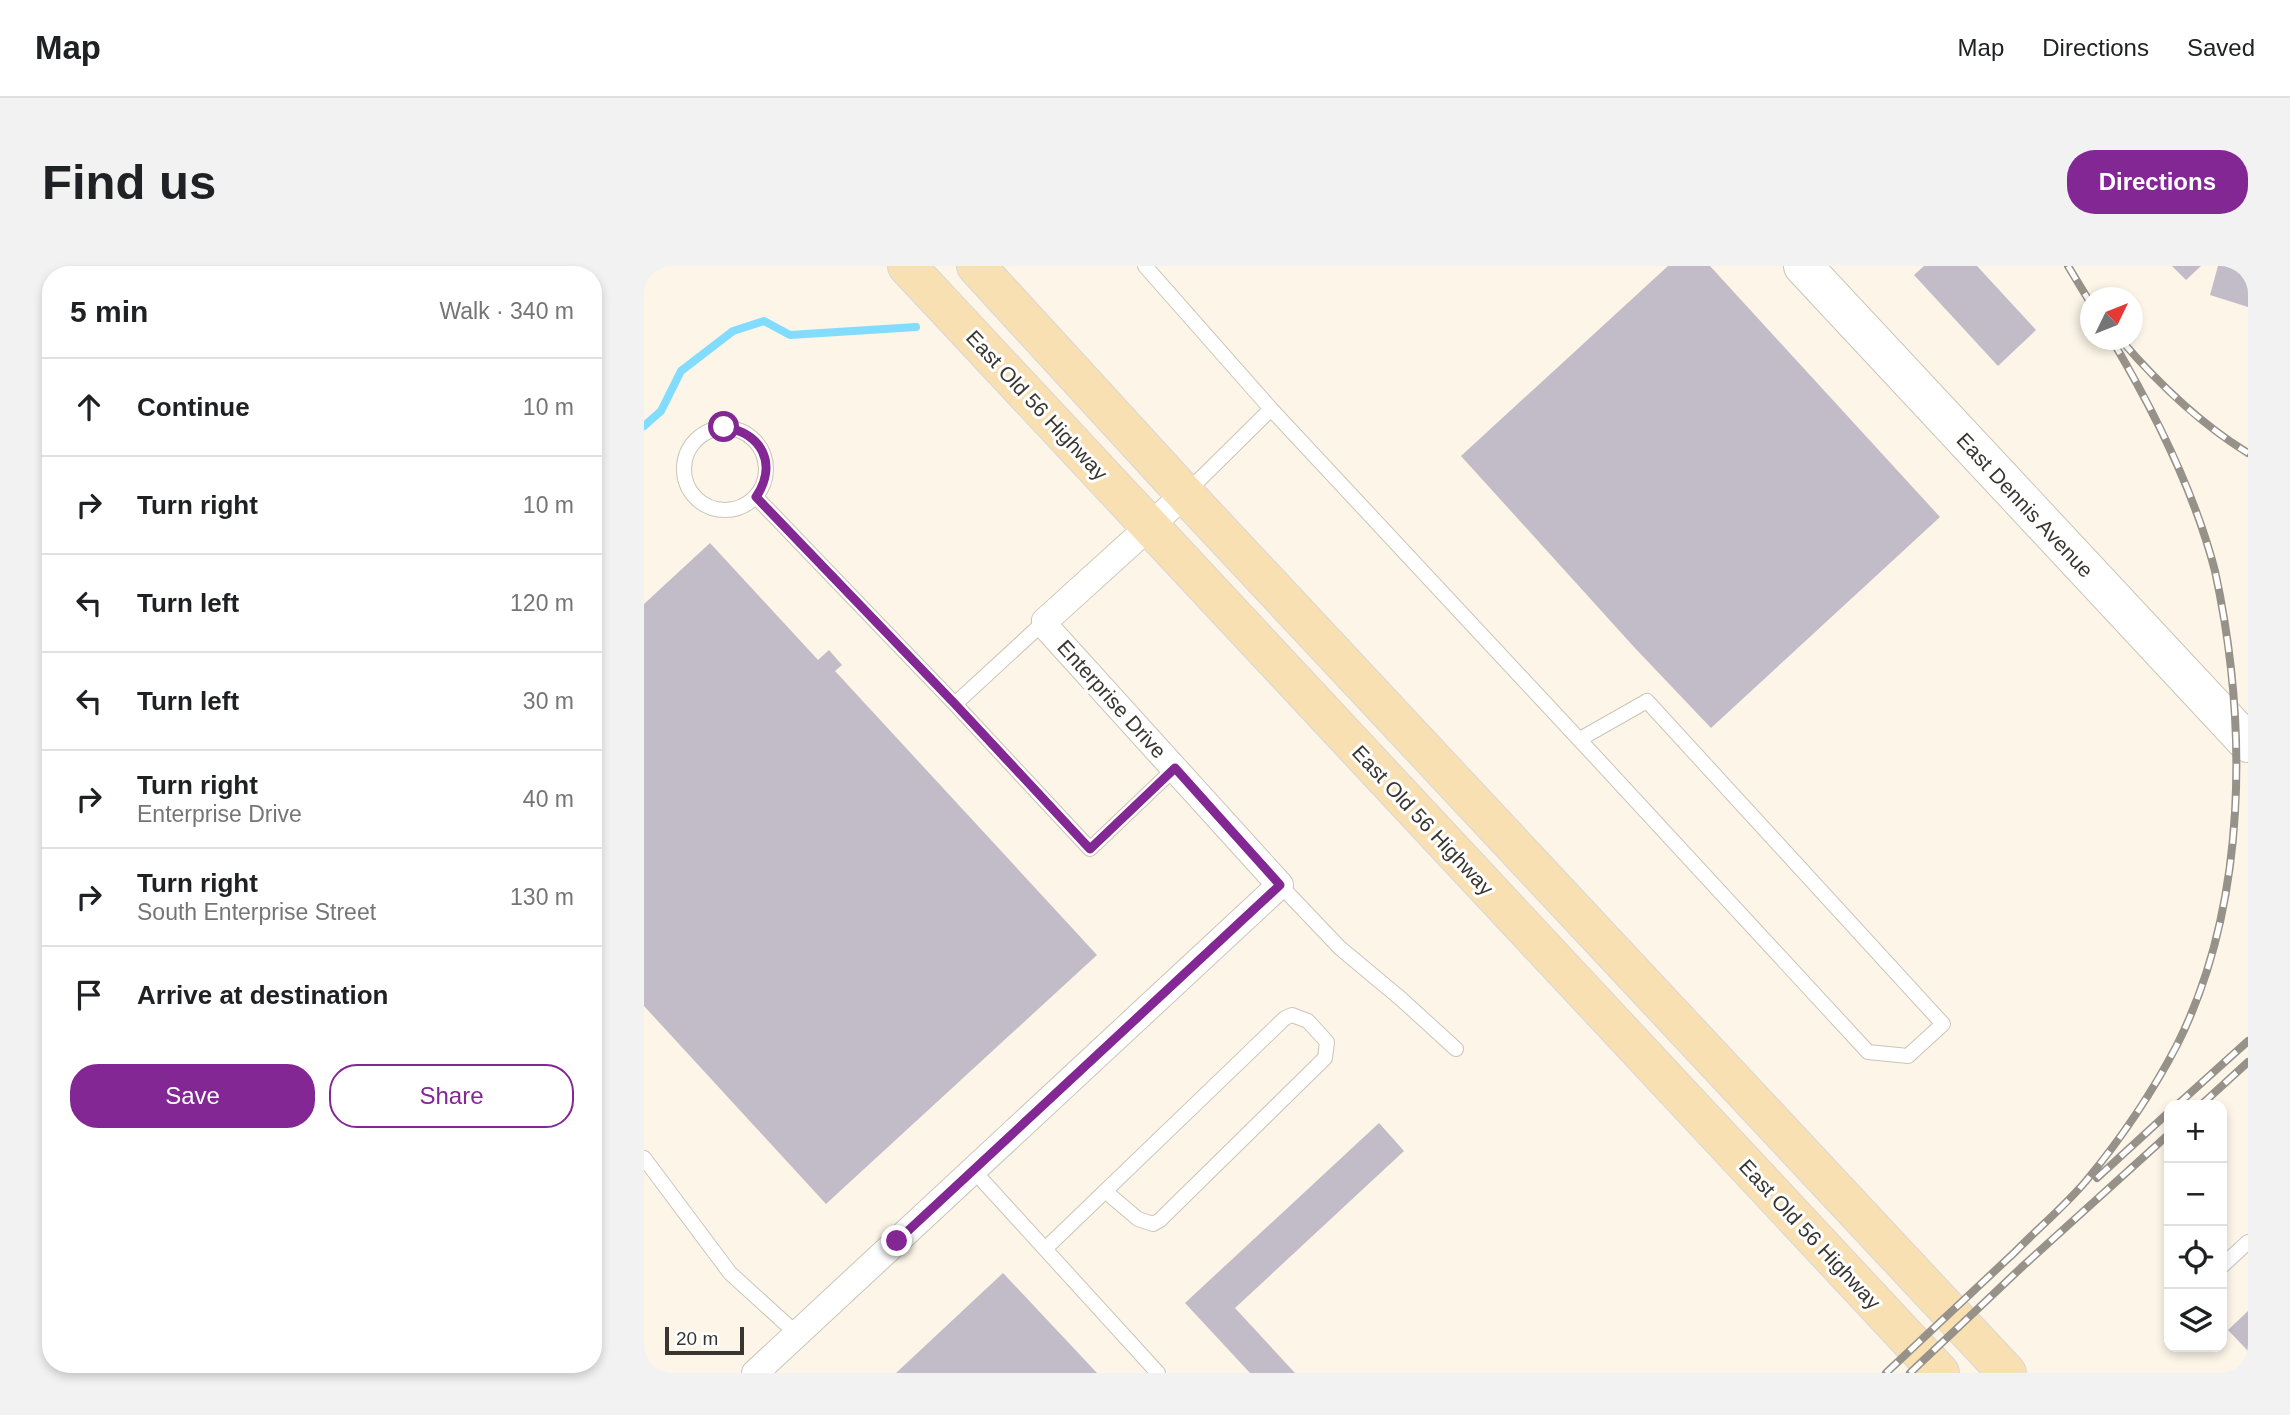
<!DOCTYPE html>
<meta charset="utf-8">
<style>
:root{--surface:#fff;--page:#f2f2f2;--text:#202124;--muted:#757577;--line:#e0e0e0;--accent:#822793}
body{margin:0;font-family:Helvetica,sans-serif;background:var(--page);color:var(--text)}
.controls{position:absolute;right:21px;bottom:21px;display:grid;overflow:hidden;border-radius:14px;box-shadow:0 4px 10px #0003}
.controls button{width:63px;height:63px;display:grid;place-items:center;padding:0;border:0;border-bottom:2px solid var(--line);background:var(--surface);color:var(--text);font:35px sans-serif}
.compass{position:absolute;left:1436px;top:21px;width:63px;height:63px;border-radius:50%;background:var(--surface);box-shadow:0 4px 10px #0003;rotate:47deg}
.scale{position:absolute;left:21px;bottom:18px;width:79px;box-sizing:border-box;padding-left:7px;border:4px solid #393631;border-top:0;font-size:19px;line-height:24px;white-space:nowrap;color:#393631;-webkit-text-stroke:5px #fff;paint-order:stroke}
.stop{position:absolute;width:21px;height:21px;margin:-16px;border:5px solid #822793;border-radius:50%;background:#fff}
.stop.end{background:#822793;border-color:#fff;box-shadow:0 2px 7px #0008}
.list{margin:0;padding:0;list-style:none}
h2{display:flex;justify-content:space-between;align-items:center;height:91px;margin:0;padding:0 28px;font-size:30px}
h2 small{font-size:23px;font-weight:400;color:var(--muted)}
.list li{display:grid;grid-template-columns:46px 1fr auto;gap:21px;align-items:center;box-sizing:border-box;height:98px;padding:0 28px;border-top:2px solid var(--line)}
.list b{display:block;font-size:26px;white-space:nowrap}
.list p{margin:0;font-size:23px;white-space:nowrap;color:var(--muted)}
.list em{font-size:23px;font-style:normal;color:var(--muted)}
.actions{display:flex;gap:14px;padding:21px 28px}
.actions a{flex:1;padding:16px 0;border:2px solid var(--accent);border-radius:28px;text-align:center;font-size:24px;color:var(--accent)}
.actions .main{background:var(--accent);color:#fff}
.icon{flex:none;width:38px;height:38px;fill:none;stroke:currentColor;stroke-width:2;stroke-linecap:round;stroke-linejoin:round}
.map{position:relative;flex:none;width:1604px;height:1107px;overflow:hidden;border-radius:28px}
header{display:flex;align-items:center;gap:42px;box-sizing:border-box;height:98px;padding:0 35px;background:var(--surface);border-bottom:2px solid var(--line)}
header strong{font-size:33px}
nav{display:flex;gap:38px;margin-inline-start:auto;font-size:24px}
.intro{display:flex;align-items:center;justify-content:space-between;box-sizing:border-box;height:168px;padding:0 42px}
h1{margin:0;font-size:49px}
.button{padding:18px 32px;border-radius:28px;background:var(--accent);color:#fff;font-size:24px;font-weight:700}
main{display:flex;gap:42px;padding:0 42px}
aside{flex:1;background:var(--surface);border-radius:28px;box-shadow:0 4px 10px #0003}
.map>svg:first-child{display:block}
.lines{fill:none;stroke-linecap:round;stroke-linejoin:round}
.stream{stroke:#81dcfe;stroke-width:8}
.building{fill:#c2bbc8}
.lane-casing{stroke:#cbc5b8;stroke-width:16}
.street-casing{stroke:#cbc5b8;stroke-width:28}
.secondary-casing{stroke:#cbc5b8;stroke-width:40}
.primary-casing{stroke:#d7d7d6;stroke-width:40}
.lane{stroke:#fff;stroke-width:14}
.street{stroke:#fff;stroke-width:26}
.secondary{stroke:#fff;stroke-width:38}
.primary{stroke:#f8e0b2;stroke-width:38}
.rail-casing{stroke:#979289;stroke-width:8}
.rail{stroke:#fff;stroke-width:5;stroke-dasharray:16;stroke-linecap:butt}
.route{stroke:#822793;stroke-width:9}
.labels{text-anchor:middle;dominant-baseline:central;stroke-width:6;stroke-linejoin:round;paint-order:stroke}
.street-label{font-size:21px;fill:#393631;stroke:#fff}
</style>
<header>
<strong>Map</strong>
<nav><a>Map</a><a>Directions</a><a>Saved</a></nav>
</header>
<div class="intro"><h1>Find us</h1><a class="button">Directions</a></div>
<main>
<aside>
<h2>5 min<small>Walk · 340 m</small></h2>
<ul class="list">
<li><svg class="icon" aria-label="ahead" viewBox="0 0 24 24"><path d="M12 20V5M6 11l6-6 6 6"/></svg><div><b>Continue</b></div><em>10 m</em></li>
<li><svg class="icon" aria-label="right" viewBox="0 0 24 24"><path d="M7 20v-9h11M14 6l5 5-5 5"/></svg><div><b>Turn right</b></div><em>10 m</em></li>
<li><svg class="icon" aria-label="left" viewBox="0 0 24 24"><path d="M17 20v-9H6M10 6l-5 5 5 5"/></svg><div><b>Turn left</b></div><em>120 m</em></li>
<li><svg class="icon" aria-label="left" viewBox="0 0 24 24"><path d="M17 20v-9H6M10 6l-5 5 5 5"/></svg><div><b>Turn left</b></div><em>30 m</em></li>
<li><svg class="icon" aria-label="right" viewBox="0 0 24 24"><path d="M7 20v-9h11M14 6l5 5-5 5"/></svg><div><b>Turn right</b><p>Enterprise Drive</p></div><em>40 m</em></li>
<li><svg class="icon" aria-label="right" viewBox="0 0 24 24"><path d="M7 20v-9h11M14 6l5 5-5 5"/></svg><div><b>Turn right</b><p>South Enterprise Street</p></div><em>130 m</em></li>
<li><svg class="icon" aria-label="arrive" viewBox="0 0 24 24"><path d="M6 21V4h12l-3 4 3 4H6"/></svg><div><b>Arrive at destination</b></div></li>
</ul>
<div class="actions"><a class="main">Save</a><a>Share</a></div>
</aside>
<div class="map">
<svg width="1604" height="1107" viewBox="0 0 1604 1107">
<rect width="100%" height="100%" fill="#fcf5e8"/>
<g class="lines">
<path class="stream" d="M 0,160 L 17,145 L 37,105 L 89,65 L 120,55 L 146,69 L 272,61"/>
</g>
<path class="building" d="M 1024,0 L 1066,0 L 1296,251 L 1067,462 L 990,381 L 817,190 Z
M 1280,0 L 1333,0 L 1392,64 L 1354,100 L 1270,9 Z
M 1528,0 L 1557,0 L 1542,14 Z
M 1574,0 L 1588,0 L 1604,5 L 1604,41 L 1566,29 Z
M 66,277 L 174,394 L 185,384 L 198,399 L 191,405 L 453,689 L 182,938 L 0,740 L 0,338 Z
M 735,857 L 760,885 L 591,1042 L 651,1107 L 606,1107 L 541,1037 Z
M 359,1007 L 453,1107 L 252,1107 Z
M 1604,1045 L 1604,1085 L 1584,1064 Z"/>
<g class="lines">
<g class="lane-casing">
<path id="lane" d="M 501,0 L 627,143 L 542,227
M 627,143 C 827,356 1026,571 1224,786 L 1264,790 L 1299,758 L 1003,435 L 936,473
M40 203a41 41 0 1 1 82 0a41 41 0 1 1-82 0Z
M 112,231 L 311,438 L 446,583 L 531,502
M 311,438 L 401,355
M 636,619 L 696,682 L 756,732 L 812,783
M 0,892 L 86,1007 L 153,1068
M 329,904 L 514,1107
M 401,983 L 641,752 L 648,749 L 664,755 L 683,776 L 681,792 L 516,954 L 509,958 L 494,953 L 461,925
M 1578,1000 L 1604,976"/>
</g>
<g class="street-casing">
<path id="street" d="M 111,1107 L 636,619 L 403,362 L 401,355 L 541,228"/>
</g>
<g class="secondary-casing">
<path id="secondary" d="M 1159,0 L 1604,477"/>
</g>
<g class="primary-casing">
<path id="primary" d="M 263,0 L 1296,1107
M 332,0 L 541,228 L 1363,1107"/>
</g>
<use href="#lane" class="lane"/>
<use href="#street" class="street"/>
<use href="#secondary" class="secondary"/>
<use href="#primary" class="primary"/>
<g class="rail-casing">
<path id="rail" d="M 1424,0 L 1447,38
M 1477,74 C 1514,117 1555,157 1604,187
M 1533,839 L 1604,775
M 1557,839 L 1604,796
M 1453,912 L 1525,846
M 1367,990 C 1391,965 1419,942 1442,915 C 1476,874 1508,827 1533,779 C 1604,637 1604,458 1571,305 C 1550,224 1510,145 1468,74
M 1242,1107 L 1372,985
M 1266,1107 L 1379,1000 L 1525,868"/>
</g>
<use href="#rail" class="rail"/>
</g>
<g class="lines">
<path class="route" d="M 80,161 C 118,167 134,198 112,231 L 311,438 L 446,583 L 531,502 L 636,619 L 253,975"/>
</g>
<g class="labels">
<g class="street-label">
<text transform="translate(393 139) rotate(47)">East Old 56 Highway</text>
<text transform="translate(1381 239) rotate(47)">East Dennis Avenue</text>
<text transform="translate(468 433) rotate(48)">Enterprise Drive</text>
<text transform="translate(779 554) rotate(47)">East Old 56 Highway</text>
<text transform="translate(1166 968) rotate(47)">East Old 56 Highway</text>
</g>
</g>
</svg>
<div class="controls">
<button>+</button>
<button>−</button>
<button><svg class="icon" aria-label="locate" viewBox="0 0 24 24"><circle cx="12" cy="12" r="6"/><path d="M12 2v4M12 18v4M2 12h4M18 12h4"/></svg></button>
<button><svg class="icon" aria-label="layers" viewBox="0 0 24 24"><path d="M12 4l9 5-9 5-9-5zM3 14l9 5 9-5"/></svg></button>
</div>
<svg class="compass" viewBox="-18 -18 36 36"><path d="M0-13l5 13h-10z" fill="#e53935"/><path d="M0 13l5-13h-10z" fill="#757577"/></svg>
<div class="scale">20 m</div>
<div class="stop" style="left:80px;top:161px"></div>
<div class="stop end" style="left:253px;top:975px"></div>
</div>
</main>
